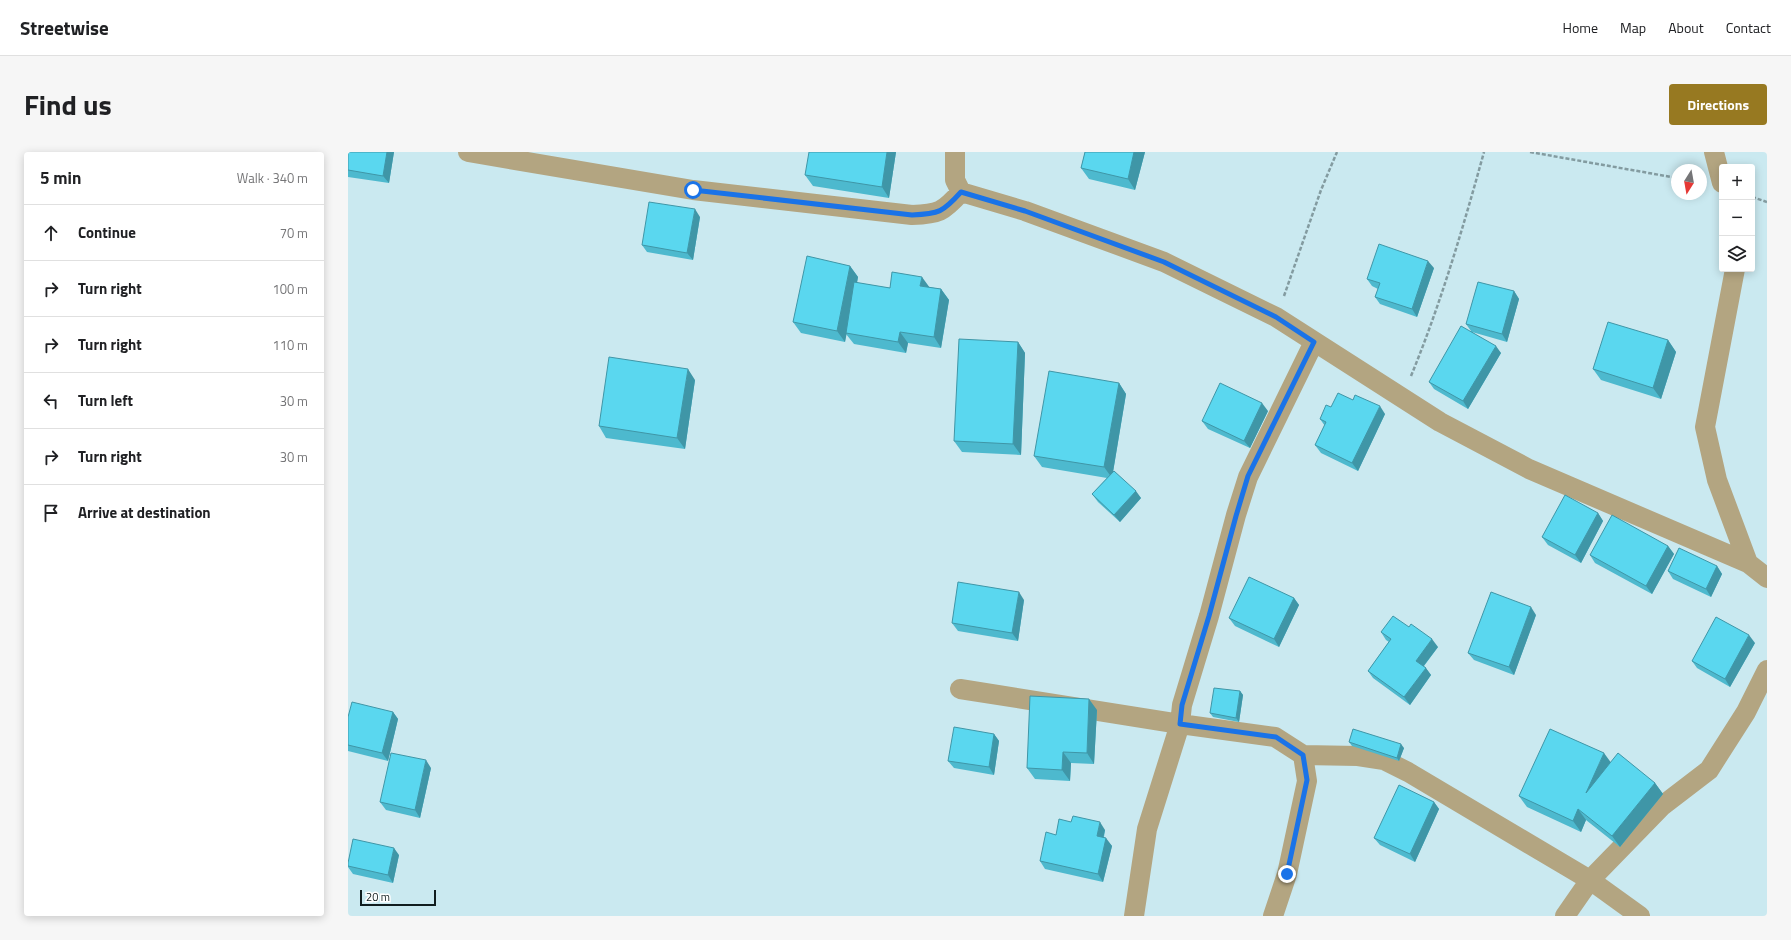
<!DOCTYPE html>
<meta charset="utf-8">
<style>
:root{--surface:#fff;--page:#f6f6f6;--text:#202124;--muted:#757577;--line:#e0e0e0;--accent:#977921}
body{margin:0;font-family:"Titillium Web",sans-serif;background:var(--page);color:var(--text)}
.controls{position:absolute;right:12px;top:12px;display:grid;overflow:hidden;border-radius:4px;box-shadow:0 2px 10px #0003}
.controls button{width:36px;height:36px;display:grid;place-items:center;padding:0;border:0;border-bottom:1px solid var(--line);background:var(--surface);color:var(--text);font:20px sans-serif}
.compass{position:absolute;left:1323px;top:12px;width:36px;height:36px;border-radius:50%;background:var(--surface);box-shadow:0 2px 10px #0003;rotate:191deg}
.scale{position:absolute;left:12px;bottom:10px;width:76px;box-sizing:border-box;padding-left:4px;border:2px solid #111d1f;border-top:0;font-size:11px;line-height:14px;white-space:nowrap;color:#111d1f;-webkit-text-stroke:3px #fff;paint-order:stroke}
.stop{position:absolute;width:12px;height:12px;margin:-9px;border:3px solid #1a73e8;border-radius:50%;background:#fff}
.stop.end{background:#1a73e8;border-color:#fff;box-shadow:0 1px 4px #0008}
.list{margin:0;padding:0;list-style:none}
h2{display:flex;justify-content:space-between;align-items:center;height:52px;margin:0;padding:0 16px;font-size:17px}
h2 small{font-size:13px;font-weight:400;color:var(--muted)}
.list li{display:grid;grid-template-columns:26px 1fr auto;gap:12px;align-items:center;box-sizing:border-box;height:56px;padding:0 16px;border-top:1px solid var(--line)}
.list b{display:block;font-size:15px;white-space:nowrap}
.list em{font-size:13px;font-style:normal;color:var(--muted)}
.icon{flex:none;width:22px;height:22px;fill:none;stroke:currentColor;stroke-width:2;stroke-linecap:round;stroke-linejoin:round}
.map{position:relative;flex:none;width:1419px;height:764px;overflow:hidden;border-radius:4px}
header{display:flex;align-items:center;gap:24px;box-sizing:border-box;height:56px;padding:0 20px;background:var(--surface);border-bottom:1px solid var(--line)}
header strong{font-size:19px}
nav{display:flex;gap:22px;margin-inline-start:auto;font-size:14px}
.intro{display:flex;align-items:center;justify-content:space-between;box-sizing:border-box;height:96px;padding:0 24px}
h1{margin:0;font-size:28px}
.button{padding:10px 18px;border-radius:4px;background:var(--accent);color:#fff;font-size:14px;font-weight:700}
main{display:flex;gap:24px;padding:0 24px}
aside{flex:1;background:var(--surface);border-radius:4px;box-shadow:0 2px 10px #0003}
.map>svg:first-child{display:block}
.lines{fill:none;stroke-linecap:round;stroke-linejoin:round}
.path{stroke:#839ba0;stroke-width:2.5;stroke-dasharray:4 2;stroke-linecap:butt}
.minor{stroke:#b3a581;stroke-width:20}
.wall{fill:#4db9ce}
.shaded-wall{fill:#3f96a7}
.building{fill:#5ad7ef;stroke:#3f96a7}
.route{stroke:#1a73e8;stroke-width:5}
</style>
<header>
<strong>Streetwise</strong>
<nav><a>Home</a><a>Map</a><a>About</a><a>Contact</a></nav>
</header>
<div class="intro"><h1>Find us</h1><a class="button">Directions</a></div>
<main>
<aside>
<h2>5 min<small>Walk · 340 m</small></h2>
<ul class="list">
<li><svg class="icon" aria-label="ahead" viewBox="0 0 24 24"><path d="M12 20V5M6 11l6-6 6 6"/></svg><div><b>Continue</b></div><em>70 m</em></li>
<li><svg class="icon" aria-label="right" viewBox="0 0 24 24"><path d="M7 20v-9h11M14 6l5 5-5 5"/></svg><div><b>Turn right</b></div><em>100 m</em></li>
<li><svg class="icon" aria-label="right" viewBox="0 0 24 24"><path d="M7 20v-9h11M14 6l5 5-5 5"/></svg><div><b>Turn right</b></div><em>110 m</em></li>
<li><svg class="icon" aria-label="left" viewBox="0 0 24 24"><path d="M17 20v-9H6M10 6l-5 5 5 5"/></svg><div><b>Turn left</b></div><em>30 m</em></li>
<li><svg class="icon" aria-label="right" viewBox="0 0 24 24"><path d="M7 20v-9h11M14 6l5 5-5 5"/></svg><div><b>Turn right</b></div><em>30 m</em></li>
<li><svg class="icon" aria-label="arrive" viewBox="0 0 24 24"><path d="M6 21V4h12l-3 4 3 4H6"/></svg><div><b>Arrive at destination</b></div></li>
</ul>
</aside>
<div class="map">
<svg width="1419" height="764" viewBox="0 0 1419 764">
<rect width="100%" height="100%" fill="#cae9f0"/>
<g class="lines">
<path class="path" d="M 1182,0 L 1329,26
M 1404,45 L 1419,50
M 936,144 L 973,38 L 989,0
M 1063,224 C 1093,151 1115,76 1136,0"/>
<path class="minor" d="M 120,0 L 345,38 L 564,63 C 591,62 595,60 613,40
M 607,0 L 607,28 L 613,40 L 677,59 L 816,110 L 928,165 L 1092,270 L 1181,317 L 1400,411
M 1366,0 L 1374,31
M 1387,117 L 1357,275 L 1369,328 L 1400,411 L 1419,426
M 612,537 L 832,572 L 799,677 L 786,764
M 955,603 L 1010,604 L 1036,608 L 1060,620 L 1242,728 L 1292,764
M 925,764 L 939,722 L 959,629 L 955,603 L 927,585 L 832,572 L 834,553 L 861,464 L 888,363 L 900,325 L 966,190
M 1217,764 L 1242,728 L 1314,654 L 1361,618 L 1398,560 L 1419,518"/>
</g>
<path class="wall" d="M 0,0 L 46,0 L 41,31 L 0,25 Z
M 548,0 L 541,46 L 465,34 L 457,23 Z
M 737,0 L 797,0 L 787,38 L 741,27 L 733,16 Z
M 352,65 L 345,108 L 299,100 L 294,93 Z
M 502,114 L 510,125 L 509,131 L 542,136 L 581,135 L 593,137 L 601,148 L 593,196 L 560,191 L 558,201 L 506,192 L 498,182 L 497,190 L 453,181 L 445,170 Z
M 1086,116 L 1069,165 L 1032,152 L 1027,145 L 1030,137 L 1024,134 L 1019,127 Z
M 1166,139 L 1171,147 L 1159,190 L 1124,180 L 1153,201 L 1120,257 L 1086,237 L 1081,230 L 1123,179 L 1118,172 Z
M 1320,188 L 1328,200 L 1313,247 L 1253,228 L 1245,217 Z
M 670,190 L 677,201 L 673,303 L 614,300 L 606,289 Z
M 347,228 L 337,297 L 258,286 L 251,274 Z
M 771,231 L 778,242 L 765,320 L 793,346 L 772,370 L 750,350 L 744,342 L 759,326 L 694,315 L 686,304 Z
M 1005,248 L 1037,262 L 1010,319 L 973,301 L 967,293 L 977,274 L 972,267 L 983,255 Z
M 920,259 L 902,296 L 860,277 L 854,269 Z
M 1250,361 L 1255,369 L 1233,411 L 1200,393 L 1194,385 Z
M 1320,394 L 1326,402 L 1304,442 L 1247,411 L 1242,403 Z
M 1369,414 L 1374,422 L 1363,445 L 1325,427 L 1320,419 Z
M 946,446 L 951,453 L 931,495 L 887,474 L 881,466 Z
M 676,448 L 670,489 L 610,479 L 604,471 Z
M 1188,463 L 1166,523 L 1126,508 L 1120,501 Z
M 1033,480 L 1090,495 L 1076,514 L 1083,523 L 1062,553 L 1025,526 L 1020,519 L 1041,490 L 1038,488 Z
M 1407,491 L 1382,535 L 1349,516 L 1344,509 Z
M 892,539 L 895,543 L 891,570 L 865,565 L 862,561 Z
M 749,558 L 746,612 L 723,611 L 722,629 L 687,627 L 679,616 Z
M 45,560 L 50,567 L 40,609 L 0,599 L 0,565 Z
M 646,582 L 651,589 L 646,623 L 606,616 L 600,609 Z
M 1001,590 L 1056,596 L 1051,609 L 1004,594 Z
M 1262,611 L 1307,631 L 1315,642 L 1272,695 L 1238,668 L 1233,680 L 1179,655 L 1171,644 Z
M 83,616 L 72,666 L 38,658 L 32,650 Z
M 1086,650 L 1091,657 L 1067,710 L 1032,693 L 1026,686 Z
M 723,670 L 757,678 L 756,685 L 764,694 L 755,730 L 697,717 L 692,709 L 708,683 Z
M 51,703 L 45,731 L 5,722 L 0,715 L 0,711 Z"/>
<path class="shaded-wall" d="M 39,0 L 46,0 L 41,31 L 35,24 Z
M 539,0 L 548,0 L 541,46 L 534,35 Z
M 786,0 L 797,0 L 787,38 L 780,27 Z
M 347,57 L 352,65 L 345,108 L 339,101 Z
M 1080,109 L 1086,116 L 1069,165 L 1064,157 Z
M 502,114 L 510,125 L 497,190 L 489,179 Z
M 574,125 L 582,136 L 572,134 Z
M 593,137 L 601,148 L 593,196 L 586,185 Z
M 1166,139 L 1171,147 L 1159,190 L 1154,182 Z
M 552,180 L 560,191 L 558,201 L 550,190 Z
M 1320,188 L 1328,200 L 1313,247 L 1305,236 Z
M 670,190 L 677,201 L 673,303 L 665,292 Z
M 1148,194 L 1153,201 L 1120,257 L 1115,249 Z
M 340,217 L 347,228 L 337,297 L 329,286 Z
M 771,231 L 778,242 L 764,326 L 756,315 Z
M 914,251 L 920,259 L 902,296 L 896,289 Z
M 1032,254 L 1037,262 L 1010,319 L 1004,311 Z
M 788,339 L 793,346 L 772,370 L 766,363 Z
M 1250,361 L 1255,369 L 1233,411 L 1227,403 Z
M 1320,394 L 1326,402 L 1304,442 L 1298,434 Z
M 1369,414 L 1374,422 L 1363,445 L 1358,437 Z
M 671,440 L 676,448 L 670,489 L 664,481 Z
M 946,446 L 951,453 L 931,495 L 926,487 Z
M 1183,455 L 1188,463 L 1166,523 L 1161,515 Z
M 1401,483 L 1407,491 L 1382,535 L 1377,527 Z
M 1084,487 L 1090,495 L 1074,516 L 1068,509 Z
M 1078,516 L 1083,523 L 1062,553 L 1056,545 Z
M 892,539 L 895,543 L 891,570 L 888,566 Z
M 741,547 L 749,558 L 746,612 L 739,601 Z
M 45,560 L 50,567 L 40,609 L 34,601 Z
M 646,582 L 651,589 L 646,623 L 641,615 Z
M 1053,592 L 1056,596 L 1051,609 L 1049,606 Z
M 715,600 L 723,611 L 722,629 L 714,618 Z
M 1256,601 L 1264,612 L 1238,641 Z
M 78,608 L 83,616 L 72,666 L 67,658 Z
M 1307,631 L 1315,642 L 1272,695 L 1264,684 Z
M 1086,650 L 1091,657 L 1067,710 L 1062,702 Z
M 1230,657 L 1238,668 L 1233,680 L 1225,669 Z
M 752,670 L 757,678 L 754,691 L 749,684 Z
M 758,686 L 764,694 L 755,730 L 750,722 Z
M 46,696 L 51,703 L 45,731 L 40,723 Z"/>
<path class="building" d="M 0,0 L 39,0 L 35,24 L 0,18 Z
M 461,0 L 539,0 L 534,35 L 457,23 Z
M 737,0 L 786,0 L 780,27 L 733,16 Z
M 301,50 L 347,57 L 339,101 L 294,93 Z
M 1031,92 L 1080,109 L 1064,157 L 1027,145 L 1032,131 L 1019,127 Z
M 459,104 L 502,114 L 489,179 L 445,170 Z
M 544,120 L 574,125 L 572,134 L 593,137 L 586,185 L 552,180 L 550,190 L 498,181 L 506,130 L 542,136 Z
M 1130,130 L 1166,139 L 1154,182 L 1118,172 Z
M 1260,170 L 1320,188 L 1305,236 L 1245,217 Z
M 1113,174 L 1148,194 L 1115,249 L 1081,230 Z
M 611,187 L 670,190 L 665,292 L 606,289 Z
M 261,205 L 340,217 L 329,286 L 251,274 Z
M 701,219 L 771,231 L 756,315 L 686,304 Z
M 872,231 L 914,251 L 896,289 L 854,269 Z
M 990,241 L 1005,248 L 1007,243 L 1032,254 L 1004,311 L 967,293 L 978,270 L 972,267 L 978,253 L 983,255 Z
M 766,319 L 788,339 L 766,363 L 744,342 Z
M 1217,343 L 1250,361 L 1227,403 L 1194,385 Z
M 1264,363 L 1320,394 L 1298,434 L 1242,403 Z
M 1331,396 L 1369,414 L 1358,437 L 1320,419 Z
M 901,425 L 946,446 L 926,487 L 881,466 Z
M 610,430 L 671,440 L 664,481 L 604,471 Z
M 1143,440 L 1183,455 L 1161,515 L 1120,501 Z
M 1045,464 L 1061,475 L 1063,472 L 1084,487 L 1068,509 L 1078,516 L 1056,545 L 1020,519 L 1043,487 L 1033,480 Z
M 1368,465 L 1401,483 L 1377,527 L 1344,509 Z
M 866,536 L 892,539 L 888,566 L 862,561 Z
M 682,544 L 741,547 L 739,601 L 715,600 L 714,618 L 679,616 Z
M 4,550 L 45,560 L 34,601 L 0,593 L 0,565 Z
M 606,575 L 646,582 L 641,615 L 600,609 Z
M 1005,577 L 1053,592 L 1049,606 L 1001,590 Z
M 1202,577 L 1256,601 L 1238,641 L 1270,601 L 1307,631 L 1264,684 L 1230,657 L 1225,669 L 1171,644 Z
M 43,601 L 78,608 L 67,658 L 32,650 Z
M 1051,633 L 1086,650 L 1062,702 L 1026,686 Z
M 725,664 L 752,670 L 749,684 L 758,686 L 750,722 L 692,709 L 698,680 L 708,683 L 711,667 L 723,670 Z
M 5,687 L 46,696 L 40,723 L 0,714 L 0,711 Z"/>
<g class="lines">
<path class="route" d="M 345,38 L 564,63 C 591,62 595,60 613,40 L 677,59 L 816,110 L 928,165 L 966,190 L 900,324 L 888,364 L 861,464 L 834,553 L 832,572 L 928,585 L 955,603 L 959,628 L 939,722"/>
</g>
</svg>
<div class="controls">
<button>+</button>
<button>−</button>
<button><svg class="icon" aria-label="layers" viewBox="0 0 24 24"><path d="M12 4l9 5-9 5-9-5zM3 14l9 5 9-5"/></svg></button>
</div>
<svg class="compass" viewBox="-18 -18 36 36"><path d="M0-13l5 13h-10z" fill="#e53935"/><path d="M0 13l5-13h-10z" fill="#757577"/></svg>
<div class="scale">20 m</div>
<div class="stop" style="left:345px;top:38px"></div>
<div class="stop end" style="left:939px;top:722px"></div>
</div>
</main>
